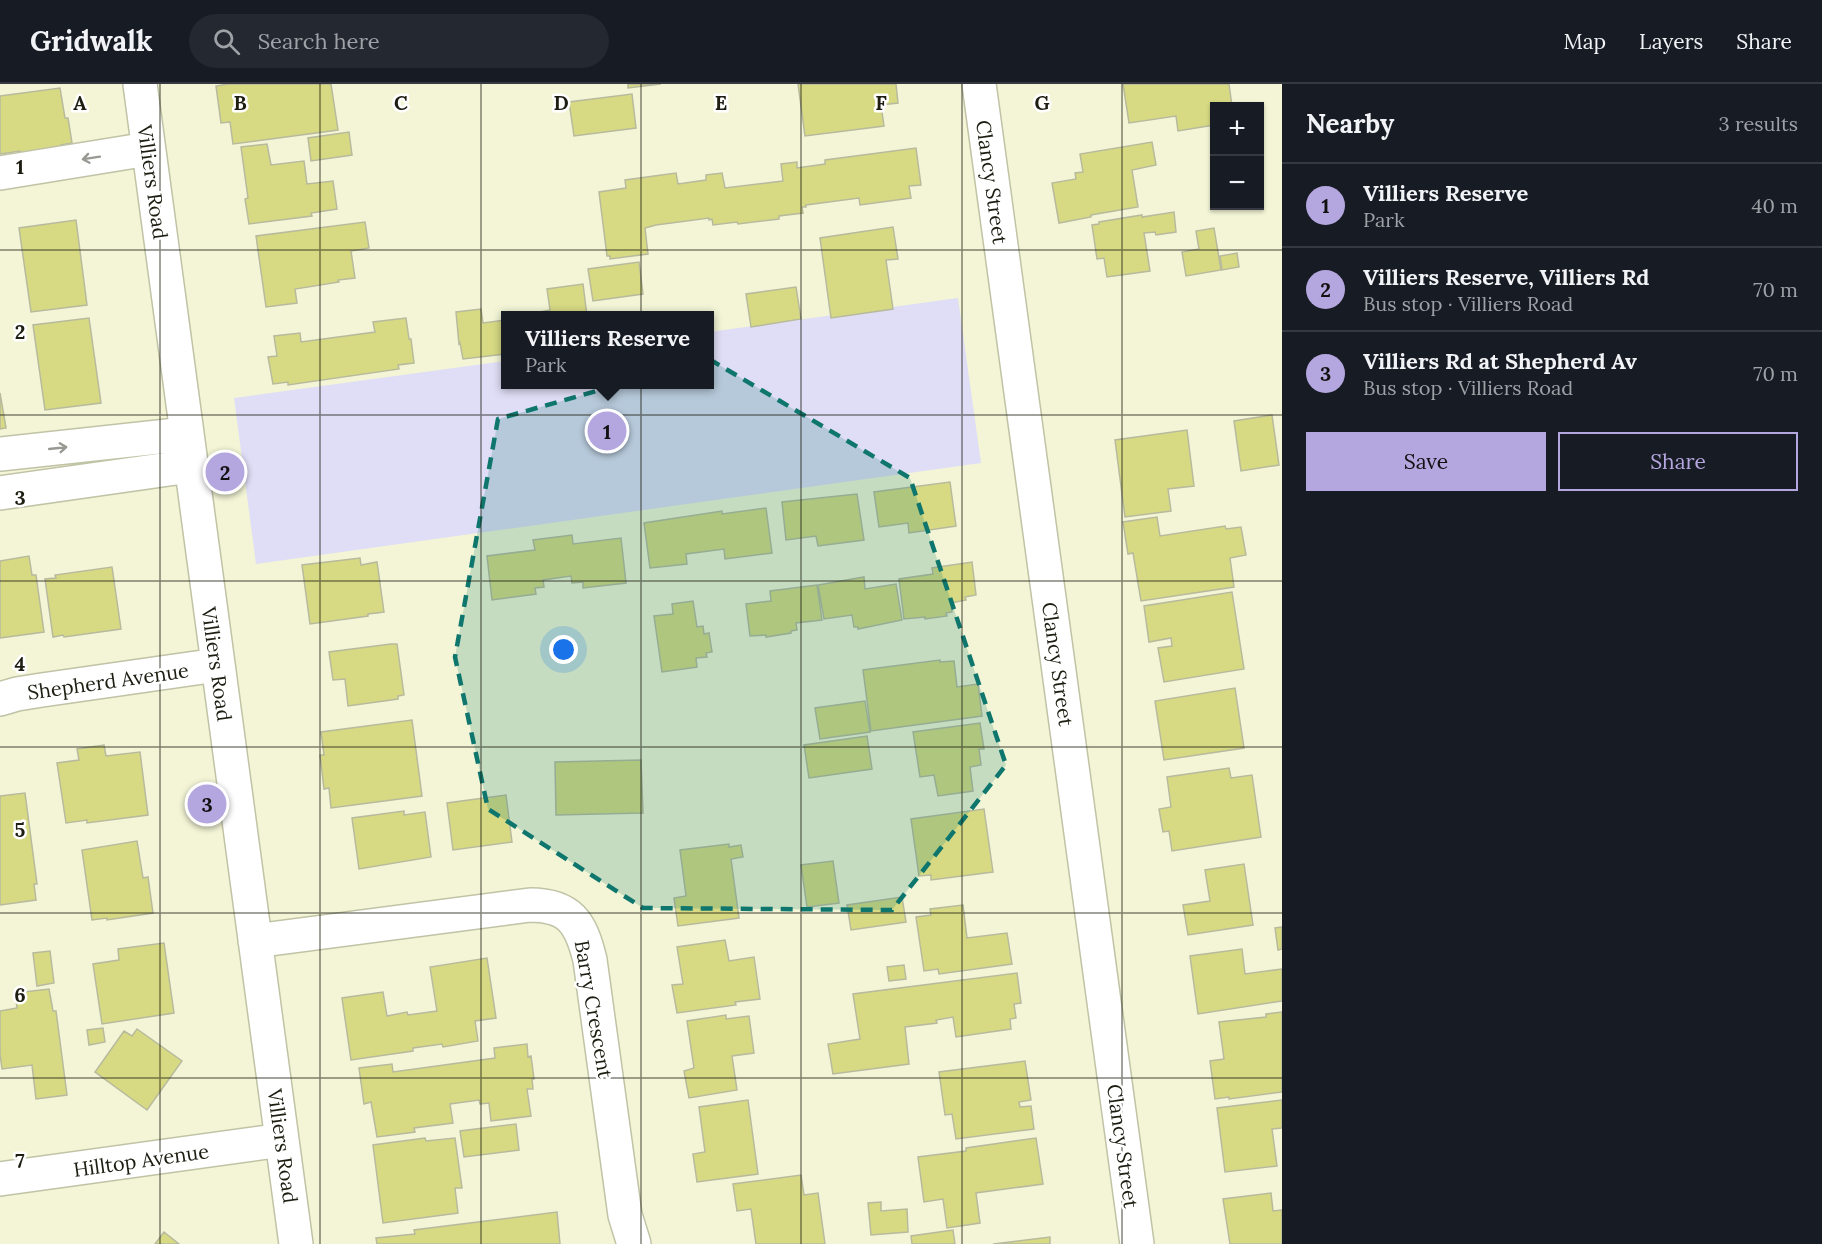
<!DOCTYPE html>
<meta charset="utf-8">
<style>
:root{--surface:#171b24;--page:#242831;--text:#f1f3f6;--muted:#9ea1a6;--line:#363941;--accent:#b4a6de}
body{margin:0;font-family:Lora,serif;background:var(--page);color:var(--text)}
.controls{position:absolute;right:18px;top:18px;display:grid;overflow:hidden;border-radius:0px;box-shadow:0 2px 4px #0004}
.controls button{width:54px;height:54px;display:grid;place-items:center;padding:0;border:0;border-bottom:2px solid var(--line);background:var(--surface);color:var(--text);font:30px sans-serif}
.you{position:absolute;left:564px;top:566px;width:21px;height:21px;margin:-15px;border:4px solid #fff;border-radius:50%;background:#1a73e8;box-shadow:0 0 0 9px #1a73e833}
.badge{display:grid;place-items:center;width:39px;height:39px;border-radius:50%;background:var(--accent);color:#111;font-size:20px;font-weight:700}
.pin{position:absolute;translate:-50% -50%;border:3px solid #fff;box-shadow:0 2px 6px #0006}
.popup{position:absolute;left:501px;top:227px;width:213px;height:78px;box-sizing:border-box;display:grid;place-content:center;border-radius:0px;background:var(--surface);filter:drop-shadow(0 2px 4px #0005);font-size:20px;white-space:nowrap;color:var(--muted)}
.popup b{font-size:22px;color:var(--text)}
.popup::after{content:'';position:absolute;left:50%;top:100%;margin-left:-12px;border:12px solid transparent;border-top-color:var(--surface)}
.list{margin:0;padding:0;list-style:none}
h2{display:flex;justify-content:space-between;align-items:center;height:78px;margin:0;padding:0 24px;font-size:26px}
h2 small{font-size:20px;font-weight:400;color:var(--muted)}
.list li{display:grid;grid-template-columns:39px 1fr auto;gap:18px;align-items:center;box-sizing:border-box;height:84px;padding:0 24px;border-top:2px solid var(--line)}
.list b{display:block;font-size:22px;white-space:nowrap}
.list p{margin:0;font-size:20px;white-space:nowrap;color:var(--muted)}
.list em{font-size:20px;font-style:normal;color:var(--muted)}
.actions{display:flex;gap:12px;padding:18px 24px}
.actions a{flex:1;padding:14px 0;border:2px solid var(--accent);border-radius:0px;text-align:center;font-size:21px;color:var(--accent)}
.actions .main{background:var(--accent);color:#111}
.icon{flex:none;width:33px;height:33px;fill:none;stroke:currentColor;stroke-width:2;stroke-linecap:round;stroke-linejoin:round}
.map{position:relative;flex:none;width:1282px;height:1160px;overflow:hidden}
header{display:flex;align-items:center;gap:36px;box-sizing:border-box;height:84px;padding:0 30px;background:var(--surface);border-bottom:2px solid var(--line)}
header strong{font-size:28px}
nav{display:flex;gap:33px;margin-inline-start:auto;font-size:21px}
.search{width:420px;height:54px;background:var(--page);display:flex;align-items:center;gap:15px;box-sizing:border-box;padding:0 21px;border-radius:33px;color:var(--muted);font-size:22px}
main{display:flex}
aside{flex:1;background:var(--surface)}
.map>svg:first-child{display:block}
.green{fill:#e0def6}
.building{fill:#d7da83;stroke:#b8ba9d;stroke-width:1.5}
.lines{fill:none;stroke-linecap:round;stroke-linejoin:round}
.minor-casing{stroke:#c1c3a6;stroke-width:36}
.minor{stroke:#fff;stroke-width:33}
.oneway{stroke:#999994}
.marked{fill:#0f766e;fill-opacity:0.2;stroke:#0f766e;stroke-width:4.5;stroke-dasharray:12 8;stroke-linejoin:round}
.grid{fill:none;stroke:#1d1d12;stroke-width:1.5;stroke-opacity:0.55}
.labels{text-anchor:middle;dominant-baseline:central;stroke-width:5;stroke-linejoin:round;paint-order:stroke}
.street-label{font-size:20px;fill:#1d1d12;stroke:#fff}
.grid-label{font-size:20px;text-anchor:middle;font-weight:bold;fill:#1d1d12;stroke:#fff;stroke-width:5;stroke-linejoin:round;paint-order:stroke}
</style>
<header>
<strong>Gridwalk</strong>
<div class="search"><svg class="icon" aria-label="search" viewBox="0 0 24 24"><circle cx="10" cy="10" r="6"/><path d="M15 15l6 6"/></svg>Search here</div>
<nav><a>Map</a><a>Layers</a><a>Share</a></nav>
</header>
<main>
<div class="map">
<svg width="1282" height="1160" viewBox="0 0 1282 1160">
<rect width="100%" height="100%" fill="#f3f5d6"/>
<path class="green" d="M 958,214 L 981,379 L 256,480 L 234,314 L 505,277 L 505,300 L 709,300 L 709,248 Z"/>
<path class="building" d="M 228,0 L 331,0 L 338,46 L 233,60 L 230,38 L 221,39 L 216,2 Z
M 628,0 L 661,0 L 628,4 Z
M 798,0 L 896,0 L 898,19 L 881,21 L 884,42 L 805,52 Z
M 1123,0 L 1229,0 L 1232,22 L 1214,22 L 1214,41 L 1178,47 L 1176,32 L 1129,39 Z
M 60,4 L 65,34 L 68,34 L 72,59 L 61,61 L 61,65 L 21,70 L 20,67 L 0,70 L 0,12 Z
M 632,10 L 636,44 L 574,52 L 569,18 Z
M 349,48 L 352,71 L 311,77 L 308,54 Z
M 1152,58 L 1156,81 L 1132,86 L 1138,123 L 1091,131 L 1091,133 L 1059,139 L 1052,99 L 1076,95 L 1075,89 L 1083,88 L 1080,70 Z
M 267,60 L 271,81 L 304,77 L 307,100 L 333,97 L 337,125 L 311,129 L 312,132 L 249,140 L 245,115 L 248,114 L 241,63 Z
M 916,64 L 921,101 L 909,102 L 911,114 L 860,121 L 859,114 L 806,121 L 806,123 L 802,123 L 803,129 L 779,132 L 779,135 L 738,140 L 737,138 L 713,141 L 712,135 L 709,136 L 709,134 L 656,141 L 645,144 L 648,170 L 610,175 L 610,172 L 607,172 L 599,108 L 626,104 L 625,96 L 676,89 L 678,100 L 706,96 L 706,91 L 722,89 L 725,104 L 783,97 L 781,80 L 797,78 L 797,84 L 825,80 L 825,76 Z
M 1174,128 L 1176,148 L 1156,151 L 1155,148 L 1144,149 L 1150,187 L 1107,193 L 1104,174 L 1097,175 L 1092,141 L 1099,140 L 1099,138 L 1142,131 L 1142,133 Z
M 76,136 L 87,221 L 31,228 L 19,144 Z
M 365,138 L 369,164 L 351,167 L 355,194 L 338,196 L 339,198 L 295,205 L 297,219 L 266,223 L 256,152 Z
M 893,143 L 898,175 L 886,176 L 893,225 L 831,234 L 820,154 Z
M 1214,144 L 1221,186 L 1186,192 L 1182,168 L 1199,165 L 1196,147 Z
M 1237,169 L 1239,183 L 1222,186 L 1220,172 Z
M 639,178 L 643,210 L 593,217 L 588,185 Z
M 583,200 L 587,232 L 519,232 L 550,226 L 547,205 Z
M 796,203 L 801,235 L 751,243 L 746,210 Z
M 481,225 L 483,239 L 505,236 L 505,270 L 463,275 L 460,259 L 459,260 L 456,228 Z
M 89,234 L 101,319 L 45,326 L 33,241 Z
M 406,234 L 409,255 L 411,255 L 414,279 L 398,281 L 399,285 L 288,301 L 288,298 L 273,300 L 268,273 L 277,272 L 274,252 L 300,249 L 301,258 L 375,248 L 373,238 Z
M 0,309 L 6,344 L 0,345 Z
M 1272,331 L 1279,381 L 1241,387 L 1234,337 Z
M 1187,346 L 1194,402 L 1168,405 L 1171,427 L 1125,433 L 1115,356 Z
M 950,398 L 956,442 L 909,449 L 908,439 L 879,443 L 874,408 Z
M 857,410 L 864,456 L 818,462 L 816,452 L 786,456 L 782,418 Z
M 766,424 L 772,469 L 725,475 L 724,465 L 686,470 L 687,480 L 650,484 L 644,439 L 722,427 L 722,430 Z
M 1157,433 L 1160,452 L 1225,442 L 1226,445 L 1241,443 L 1246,471 L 1230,474 L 1234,503 L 1141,517 L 1133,469 L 1128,470 L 1123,438 Z
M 572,451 L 573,460 L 621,454 L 626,499 L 583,504 L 583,498 L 572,499 L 571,492 L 543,496 L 544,503 L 535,504 L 536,510 L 492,516 L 487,472 L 535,466 L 533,456 Z
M 29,472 L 32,491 L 36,491 L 44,548 L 0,554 L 0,477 Z
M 360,474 L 361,481 L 377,478 L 384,528 L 368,530 L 368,532 L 310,540 L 302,481 Z
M 972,478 L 976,511 L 965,513 L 966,516 L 951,519 L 952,528 L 946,529 L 947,532 L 925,535 L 925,533 L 904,535 L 899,495 L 933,490 L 932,484 Z
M 112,483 L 121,545 L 64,553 L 63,551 L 53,553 L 45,495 L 56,494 L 55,491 Z
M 864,493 L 865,505 L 896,500 L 902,536 L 858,545 L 858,543 L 854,543 L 852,531 L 824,535 L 818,501 Z
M 817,501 L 822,536 L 796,539 L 797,546 L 791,547 L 791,549 L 766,553 L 766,551 L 750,552 L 746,520 L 771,517 L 770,507 Z
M 1232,508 L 1244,585 L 1164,598 L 1158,564 L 1172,562 L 1171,554 L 1149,558 L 1144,522 Z
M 693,517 L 697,543 L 703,542 L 704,550 L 709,549 L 712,568 L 706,569 L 707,573 L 696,574 L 697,583 L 662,588 L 654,532 L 673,530 L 672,520 Z
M 391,560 L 397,560 L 404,611 L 398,612 L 398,615 L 348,622 L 345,595 L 333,596 L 329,568 Z
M 940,576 L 940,578 L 954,577 L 957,603 L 978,600 L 982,632 L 871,647 L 863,586 Z
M 1235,604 L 1244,664 L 1164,676 L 1155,617 Z
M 865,617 L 870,648 L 820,655 L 815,624 Z
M 412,636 L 422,712 L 331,724 L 329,704 L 324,705 L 320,671 L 324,671 L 321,648 Z
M 980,639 L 984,665 L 979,665 L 981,681 L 970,683 L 973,707 L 938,712 L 934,691 L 920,693 L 913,648 Z
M 867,652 L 872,685 L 809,694 L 804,661 Z
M 104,661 L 106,672 L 140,668 L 148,731 L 87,739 L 87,736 L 66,739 L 57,679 L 79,676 L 77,665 Z
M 641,676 L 643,729 L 556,731 L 555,678 Z
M 1229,684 L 1231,694 L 1252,691 L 1261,753 L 1172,767 L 1169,747 L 1163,748 L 1159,725 L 1171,723 L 1167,693 Z
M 25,709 L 37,800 L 34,800 L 36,816 L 0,821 L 0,712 Z
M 506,711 L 512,758 L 453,766 L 447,719 Z
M 984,725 L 993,788 L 931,796 L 931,791 L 919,792 L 911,735 Z
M 404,727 L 404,731 L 425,728 L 431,773 L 359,785 L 352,734 Z
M 137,757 L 143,794 L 148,793 L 153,829 L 107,836 L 107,834 L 92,836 L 82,766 Z
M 729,760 L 729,763 L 741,761 L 743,773 L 731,775 L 739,834 L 678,842 L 674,814 L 686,812 L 680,766 Z
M 833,777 L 839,819 L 807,823 L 801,781 Z
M 1244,780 L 1253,841 L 1188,851 L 1183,821 L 1210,817 L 1205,786 Z
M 902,813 L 906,838 L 851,846 L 847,821 Z
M 963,821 L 967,854 L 1007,849 L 1012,880 L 939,890 L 938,885 L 924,887 L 916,833 L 931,831 L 930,825 Z
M 1282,843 L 1282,865 L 1278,866 L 1275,844 Z
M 725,856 L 729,877 L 754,873 L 760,915 L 735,918 L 736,921 L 677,929 L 672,901 L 683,900 L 677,863 Z
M 164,859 L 174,929 L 102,940 L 93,880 L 119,876 L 118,865 Z
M 1242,865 L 1245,890 L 1282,885 L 1282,917 L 1198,930 L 1190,872 Z
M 50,867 L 54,899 L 37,902 L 33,869 Z
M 487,874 L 496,934 L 475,937 L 478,957 L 443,963 L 442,960 L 413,964 L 413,967 L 351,976 L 342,914 L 383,908 L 387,932 L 407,928 L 408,931 L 437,927 L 430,883 Z
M 904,881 L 906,895 L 889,897 L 887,883 Z
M 1017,889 L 1021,919 L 1014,920 L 1016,934 L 1010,935 L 1011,945 L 956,953 L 953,933 L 936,936 L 937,939 L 905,943 L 909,980 L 833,990 L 828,960 L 860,955 L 853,910 Z
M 49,905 L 53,927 L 56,927 L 67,1011 L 36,1015 L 32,981 L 2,985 L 0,970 L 0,927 L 17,924 L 15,909 Z
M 1282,928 L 1282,1008 L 1229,1015 L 1229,1013 L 1215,1015 L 1210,977 L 1224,975 L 1219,938 L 1266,933 L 1266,930 Z
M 726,931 L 726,935 L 749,932 L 754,969 L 732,972 L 737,1006 L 689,1014 L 684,987 L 694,984 L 687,937 Z
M 103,944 L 105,958 L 89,961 L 87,946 Z
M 137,945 L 182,977 L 147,1026 L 95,988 L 124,947 L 132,952 Z
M 527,960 L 528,973 L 531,972 L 534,995 L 532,995 L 533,1005 L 527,1005 L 531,1032 L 491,1037 L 489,1019 L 480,1020 L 479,1016 L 450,1020 L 453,1039 L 414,1044 L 415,1048 L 377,1053 L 371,1018 L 364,1020 L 359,984 L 392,980 L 393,988 L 495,974 L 494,964 Z
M 1025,977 L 1031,1016 L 1019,1018 L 1020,1023 L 1031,1022 L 1034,1045 L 956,1055 L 952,1030 L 945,1031 L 939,988 Z
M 748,1016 L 758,1090 L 697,1098 L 693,1070 L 705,1068 L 699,1023 Z
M 1282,1016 L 1282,1044 L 1272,1045 L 1277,1082 L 1225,1088 L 1217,1024 Z
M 516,1040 L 519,1066 L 464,1073 L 460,1047 Z
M 425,1054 L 426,1057 L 455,1054 L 462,1104 L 455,1104 L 458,1129 L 383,1139 L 373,1061 Z
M 1036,1054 L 1043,1100 L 976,1109 L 980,1139 L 947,1144 L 943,1115 L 924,1118 L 918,1073 L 966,1067 L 966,1064 Z
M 801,1091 L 804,1111 L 818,1109 L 825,1160 L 756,1160 L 751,1125 L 737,1127 L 733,1100 Z
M 1271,1109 L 1273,1127 L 1282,1126 L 1282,1160 L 1230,1160 L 1223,1115 Z
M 881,1118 L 881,1127 L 907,1125 L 908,1148 L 871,1151 L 868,1119 Z
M 557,1128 L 560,1160 L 377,1160 L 376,1154 L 415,1150 L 414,1146 Z
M 953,1146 L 955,1160 L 912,1160 L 911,1152 Z
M 164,1148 L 179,1160 L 155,1160 Z
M 1050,1153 L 1050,1160 L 993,1160 Z"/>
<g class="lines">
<g class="minor-casing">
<path id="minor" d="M 140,0 L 296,1160
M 979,0 L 1137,1160
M 0,89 L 148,65
M 0,370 L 186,350
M 0,409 L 190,382
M 0,615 L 17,610 L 42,606 L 217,581
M 255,857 L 530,821 C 570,821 581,839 590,876 L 625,1131 L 634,1160
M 0,1095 L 282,1056"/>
</g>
<use href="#minor" class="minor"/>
</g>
<defs><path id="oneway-shaft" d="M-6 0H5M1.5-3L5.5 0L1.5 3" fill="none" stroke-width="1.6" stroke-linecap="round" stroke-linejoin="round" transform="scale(1.5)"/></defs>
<g class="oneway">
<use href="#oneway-shaft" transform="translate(91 74) rotate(171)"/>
<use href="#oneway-shaft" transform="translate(58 364) rotate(-6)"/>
</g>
<path class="marked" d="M 709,275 L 910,394 L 1006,681 L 892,826 L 643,824 L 488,725 L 455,573 L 498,335 Z"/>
<path class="grid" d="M 160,0 L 160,1160M 320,0 L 320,1160M 481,0 L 481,1160M 641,0 L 641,1160M 801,0 L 801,1160M 962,0 L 962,1160M 1122,0 L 1122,1160M 0,166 L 1282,166M 0,331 L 1282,331M 0,497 L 1282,497M 0,663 L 1282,663M 0,829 L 1282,829M 0,994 L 1282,994"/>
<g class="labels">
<g class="street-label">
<text transform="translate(153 98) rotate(82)">Villiers Road</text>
<text transform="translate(992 98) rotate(82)">Clancy Street</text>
<text transform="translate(217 580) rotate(82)">Villiers Road</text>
<text transform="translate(1058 580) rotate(82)">Clancy Street</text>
<text transform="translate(108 597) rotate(-8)">Shepherd Avenue</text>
<text transform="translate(594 925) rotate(80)">Barry Crescent</text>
<text transform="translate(283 1062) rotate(82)">Villiers Road</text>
<text transform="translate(1123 1062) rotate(82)">Clancy Street</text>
<text transform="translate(141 1076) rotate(-8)">Hilltop Avenue</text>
</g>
</g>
<g class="grid-label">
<text x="80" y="26">A</text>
<text x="240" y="26">B</text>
<text x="401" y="26">C</text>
<text x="561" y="26">D</text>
<text x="721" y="26">E</text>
<text x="881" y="26">F</text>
<text x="1042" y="26">G</text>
<text x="20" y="90">1</text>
<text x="20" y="255">2</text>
<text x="20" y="421">3</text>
<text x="20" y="587">4</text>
<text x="20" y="753">5</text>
<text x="20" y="918">6</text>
<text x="20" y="1084">7</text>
</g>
</svg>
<div class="controls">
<button>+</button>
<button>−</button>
</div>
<div class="you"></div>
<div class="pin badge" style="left:607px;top:347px">1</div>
<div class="popup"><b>Villiers Reserve</b>Park</div>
<div class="pin badge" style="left:225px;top:388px">2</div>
<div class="pin badge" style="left:207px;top:720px">3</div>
</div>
<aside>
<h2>Nearby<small>3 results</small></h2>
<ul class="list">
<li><span class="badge">1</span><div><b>Villiers Reserve</b><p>Park</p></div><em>40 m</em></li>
<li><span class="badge">2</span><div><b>Villiers Reserve, Villiers Rd</b><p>Bus stop · Villiers Road</p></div><em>70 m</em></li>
<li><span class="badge">3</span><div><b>Villiers Rd at Shepherd Av</b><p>Bus stop · Villiers Road</p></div><em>70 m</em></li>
</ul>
<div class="actions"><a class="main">Save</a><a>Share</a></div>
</aside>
</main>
